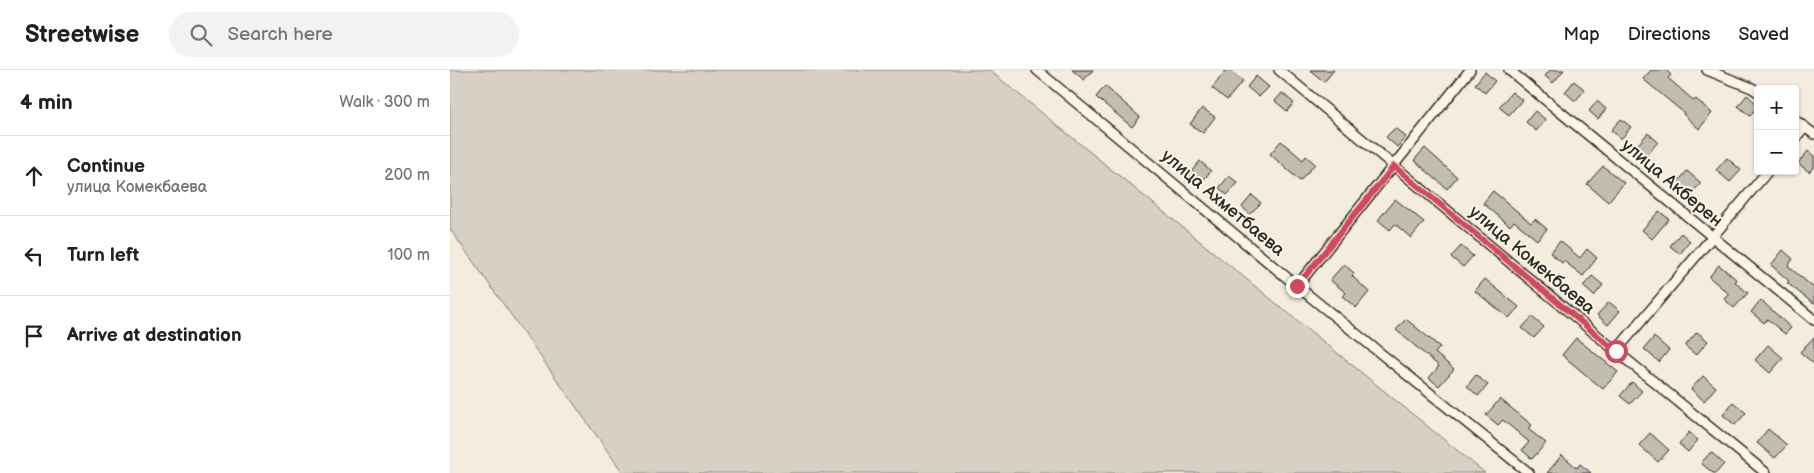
<!DOCTYPE html>
<meta charset="utf-8">
<style>
:root{--surface:#fff;--page:#f2f2f2;--text:#202124;--muted:#757577;--line:#e0e0e0}
body{margin:0;font-family:"Balsamiq Sans",sans-serif;background:var(--page);color:var(--text)}
.controls{position:absolute;right:15px;top:15px;display:grid;overflow:hidden;border-radius:5px;box-shadow:0 1px 4px #0004}
.controls button{width:45px;height:45px;display:grid;place-items:center;padding:0;border:0;border-bottom:1px solid var(--line);background:var(--surface);color:var(--text);font:25px sans-serif}
.stop{position:absolute;width:15px;height:15px;margin:-11px;border:4px solid #d1495b;border-radius:50%;background:#fff}
.stop.end{background:#d1495b;border-color:#fff;box-shadow:0 1px 5px #0008}
.list{margin:0;padding:0;list-style:none}
h2{display:flex;justify-content:space-between;align-items:center;height:65px;margin:0;padding:0 20px;font-size:21px}
h2 small{font-size:16px;font-weight:400;color:var(--muted)}
.list li{display:grid;grid-template-columns:32px 1fr auto;gap:15px;align-items:center;box-sizing:border-box;height:80px;padding:0 20px;border-top:1px solid var(--line)}
.list b{display:block;font-size:19px;white-space:nowrap}
.list p{margin:0;font-size:16px;white-space:nowrap;color:var(--muted)}
.list em{font-size:16px;font-style:normal;color:var(--muted)}
.icon{flex:none;width:28px;height:28px;fill:none;stroke:currentColor;stroke-width:2;stroke-linecap:round;stroke-linejoin:round}
.map{position:relative;flex:none;width:1364px;height:403px;overflow:hidden}
header{display:flex;align-items:center;gap:30px;box-sizing:border-box;height:70px;padding:0 25px;background:var(--surface);border-bottom:1px solid var(--line)}
header strong{font-size:24px}
nav{display:flex;gap:28px;margin-inline-start:auto;font-size:18px}
.search{width:350px;height:45px;background:var(--page);display:flex;align-items:center;gap:12px;box-sizing:border-box;padding:0 18px;border-radius:28px;color:var(--muted);font-size:19px}
main{display:flex}
aside{flex:1;background:var(--surface)}
.map>svg:first-child{display:block}
.green{fill:#d6d1c4;stroke:#807e78}
.building{fill:#c2bdb1;stroke:#2b2b2b}
.lines{fill:none;stroke-linecap:round;stroke-linejoin:round}
.minor-casing{stroke:#2b2b2b;stroke-width:12}
.minor{stroke:#fcf5e5;stroke-width:9}
.route{stroke:#d1495b;stroke-width:6}
.labels{text-anchor:middle;dominant-baseline:central;stroke-width:4;stroke-linejoin:round;paint-order:stroke}
.street-label{font-size:18px;fill:#2b2b2b;stroke:#fcf5e5}
</style>
<header>
<strong>Streetwise</strong>
<div class="search"><svg class="icon" aria-label="search" viewBox="0 0 24 24"><circle cx="10" cy="10" r="6"/><path d="M15 15l6 6"/></svg>Search here</div>
<nav><a>Map</a><a>Directions</a><a>Saved</a></nav>
</header>
<main>
<aside>
<h2>4 min<small>Walk · 300 m</small></h2>
<ul class="list">
<li><svg class="icon" aria-label="ahead" viewBox="0 0 24 24"><path d="M12 20V5M6 11l6-6 6 6"/></svg><div><b>Continue</b><p>улица Комекбаева</p></div><em>200 m</em></li>
<li><svg class="icon" aria-label="left" viewBox="0 0 24 24"><path d="M17 20v-9H6M10 6l-5 5 5 5"/></svg><div><b>Turn left</b></div><em>100 m</em></li>
<li><svg class="icon" aria-label="arrive" viewBox="0 0 24 24"><path d="M6 21V4h12l-3 4 3 4H6"/></svg><div><b>Arrive at destination</b></div></li>
</ul>
</aside>
<div class="map">
<svg width="1364" height="403" viewBox="0 0 1364 403">
<rect width="100%" height="100%" fill="#f4edde"/>
<filter id="ink" filterUnits="userSpaceOnUse"><feTurbulence type="fractalNoise" baseFrequency=".02" numOctaves="2"/><feDisplacementMap in="SourceGraphic" scale="10" xChannelSelector="R" yChannelSelector="G"/><feConvolveMatrix kernelMatrix="1 2 1 2 8 2 1 2 1" color-interpolation-filters="sRGB"/></filter>
<g filter="url(#ink)">
<path class="green" d="M 0,0 L 539,0 L 1035,403 L 173,403 L 0,159 Z"/>
<path class="building" d="M 622,0 L 643,0 L 634,10 Z
M 776,0 L 779,0 L 793,11 L 777,30 L 762,18 Z
M 860,0 L 884,0 L 874,12 Z
M 1100,0 L 1114,0 L 1103,13 L 1095,6 Z
M 1201,0 L 1216,0 L 1221,5 L 1218,8 L 1244,31 L 1246,29 L 1262,43 L 1249,59 L 1233,44 L 1234,43 L 1193,9 Z
M 1035,2 L 1045,11 L 1035,23 L 1025,14 Z
M 806,6 L 819,17 L 809,27 L 797,17 Z
M 1124,11 L 1135,20 L 1125,31 L 1115,22 Z
M 655,16 L 690,47 L 682,57 L 646,27 Z
M 1062,22 L 1072,30 L 1059,45 L 1049,37 Z
M 832,23 L 844,33 L 837,41 L 825,31 Z
M 1297,25 L 1308,35 L 1300,46 L 1288,36 Z
M 1147,31 L 1156,39 L 1148,49 L 1139,41 Z
M 752,38 L 765,47 L 753,63 L 740,54 Z
M 1085,41 L 1096,50 L 1086,61 L 1076,52 Z
M 1171,49 L 1181,57 L 1171,69 L 1161,60 Z
M 945,58 L 956,67 L 947,77 L 936,67 Z
M 1198,63 L 1208,72 L 1193,89 L 1183,80 Z
M 831,71 L 853,90 L 856,86 L 865,94 L 850,111 L 820,84 Z
M 975,78 L 1007,107 L 997,119 L 964,90 Z
M 1358,81 L 1364,86 L 1364,97 L 1359,102 L 1348,93 Z
M 1277,88 L 1291,100 L 1280,112 L 1266,100 Z
M 750,91 L 761,101 L 750,114 L 739,104 Z
M 1153,96 L 1174,113 L 1158,132 L 1137,114 Z
M 1237,101 L 1251,113 L 1240,125 L 1226,114 Z
M 779,106 L 788,113 L 777,125 L 769,118 Z
M 1043,121 L 1081,153 L 1085,149 L 1097,159 L 1087,170 L 1064,151 L 1060,156 L 1033,133 Z
M 802,125 L 811,133 L 800,144 L 792,137 Z
M 945,129 L 974,152 L 961,168 L 945,154 L 940,160 L 928,150 Z
M 1209,141 L 1219,149 L 1202,169 L 1192,160 Z
M 1231,163 L 1240,171 L 1230,184 L 1220,176 Z
M 1110,171 L 1130,188 L 1137,179 L 1147,188 L 1133,206 L 1114,191 L 1112,193 L 1100,183 Z
M 1011,176 L 1023,186 L 1013,197 L 1001,187 Z
M 1333,180 L 1343,189 L 1338,196 L 1364,218 L 1364,234 L 1337,213 L 1339,211 L 1321,195 Z
M 894,194 L 904,203 L 902,206 L 919,222 L 906,238 L 892,226 L 896,223 L 880,210 Z
M 1269,195 L 1287,210 L 1285,212 L 1298,223 L 1284,238 L 1274,229 L 1279,224 L 1259,207 Z
M 1142,206 L 1153,215 L 1144,226 L 1133,216 Z
M 1035,209 L 1069,237 L 1059,248 L 1025,221 Z
M 1311,230 L 1341,258 L 1335,264 L 1317,249 L 1314,253 L 1301,242 Z
M 1159,232 L 1170,241 L 1158,255 L 1147,245 Z
M 1082,247 L 1094,257 L 1084,268 L 1072,258 Z
M 956,249 L 990,277 L 985,283 L 1004,299 L 989,316 L 979,308 L 989,296 L 946,260 Z
M 1247,262 L 1258,271 L 1246,285 L 1235,276 Z
M 1204,267 L 1219,280 L 1209,292 L 1194,279 Z
M 1364,267 L 1364,294 L 1350,282 Z
M 1126,268 L 1168,302 L 1153,319 L 1112,285 Z
M 1318,275 L 1333,288 L 1320,303 L 1305,290 Z
M 1026,305 L 1038,315 L 1028,326 L 1017,316 Z
M 1253,306 L 1266,317 L 1254,331 L 1241,319 Z
M 1182,312 L 1192,321 L 1180,334 L 1170,326 Z
M 1050,329 L 1082,355 L 1078,359 L 1096,373 L 1082,389 L 1072,380 L 1079,372 L 1053,350 L 1048,355 L 1036,345 Z
M 1283,332 L 1296,343 L 1285,355 L 1273,345 Z
M 1318,359 L 1337,375 L 1325,388 L 1307,373 Z
M 1239,362 L 1248,370 L 1238,382 L 1229,374 Z
M 1200,363 L 1219,380 L 1208,392 L 1189,375 Z
M 1261,382 L 1274,394 L 1266,403 L 1263,403 L 1251,393 Z
M 1112,385 L 1127,398 L 1130,394 L 1141,403 L 1097,403 Z"/>
<g class="lines">
<g class="minor-casing">
<path id="minor" d="M 587,0 L 847,216 L 1079,403
M 829,0 L 1166,281 L 1316,403
M 1059,0 L 1364,250
M 1257,0 L 1302,18 L 1308,22
M 1345,50 L 1364,64
M 1345,69 L 1355,57
M 847,216 L 1020,0
M 1166,281 L 1318,101"/>
</g>
<use href="#minor" class="minor"/>
</g>
</g>
<g class="lines" filter="url(#ink)">
<path class="route" d="M 847,216 L 944,96 L 1166,281"/>
</g>
<g class="labels">
<g class="street-label">
<text transform="translate(1222 113) rotate(40)">улица Акберен</text>
<text transform="translate(773 133) rotate(40)">улица Ахметбаева</text>
<text transform="translate(1082 190) rotate(40)">улица Комекбаева</text>
</g>
</g>
</svg>
<div class="controls">
<button>+</button>
<button>−</button>
</div>
<div class="stop" style="left:1166px;top:281px"></div>
<div class="stop end" style="left:847px;top:216px"></div>
</div>
</main>
